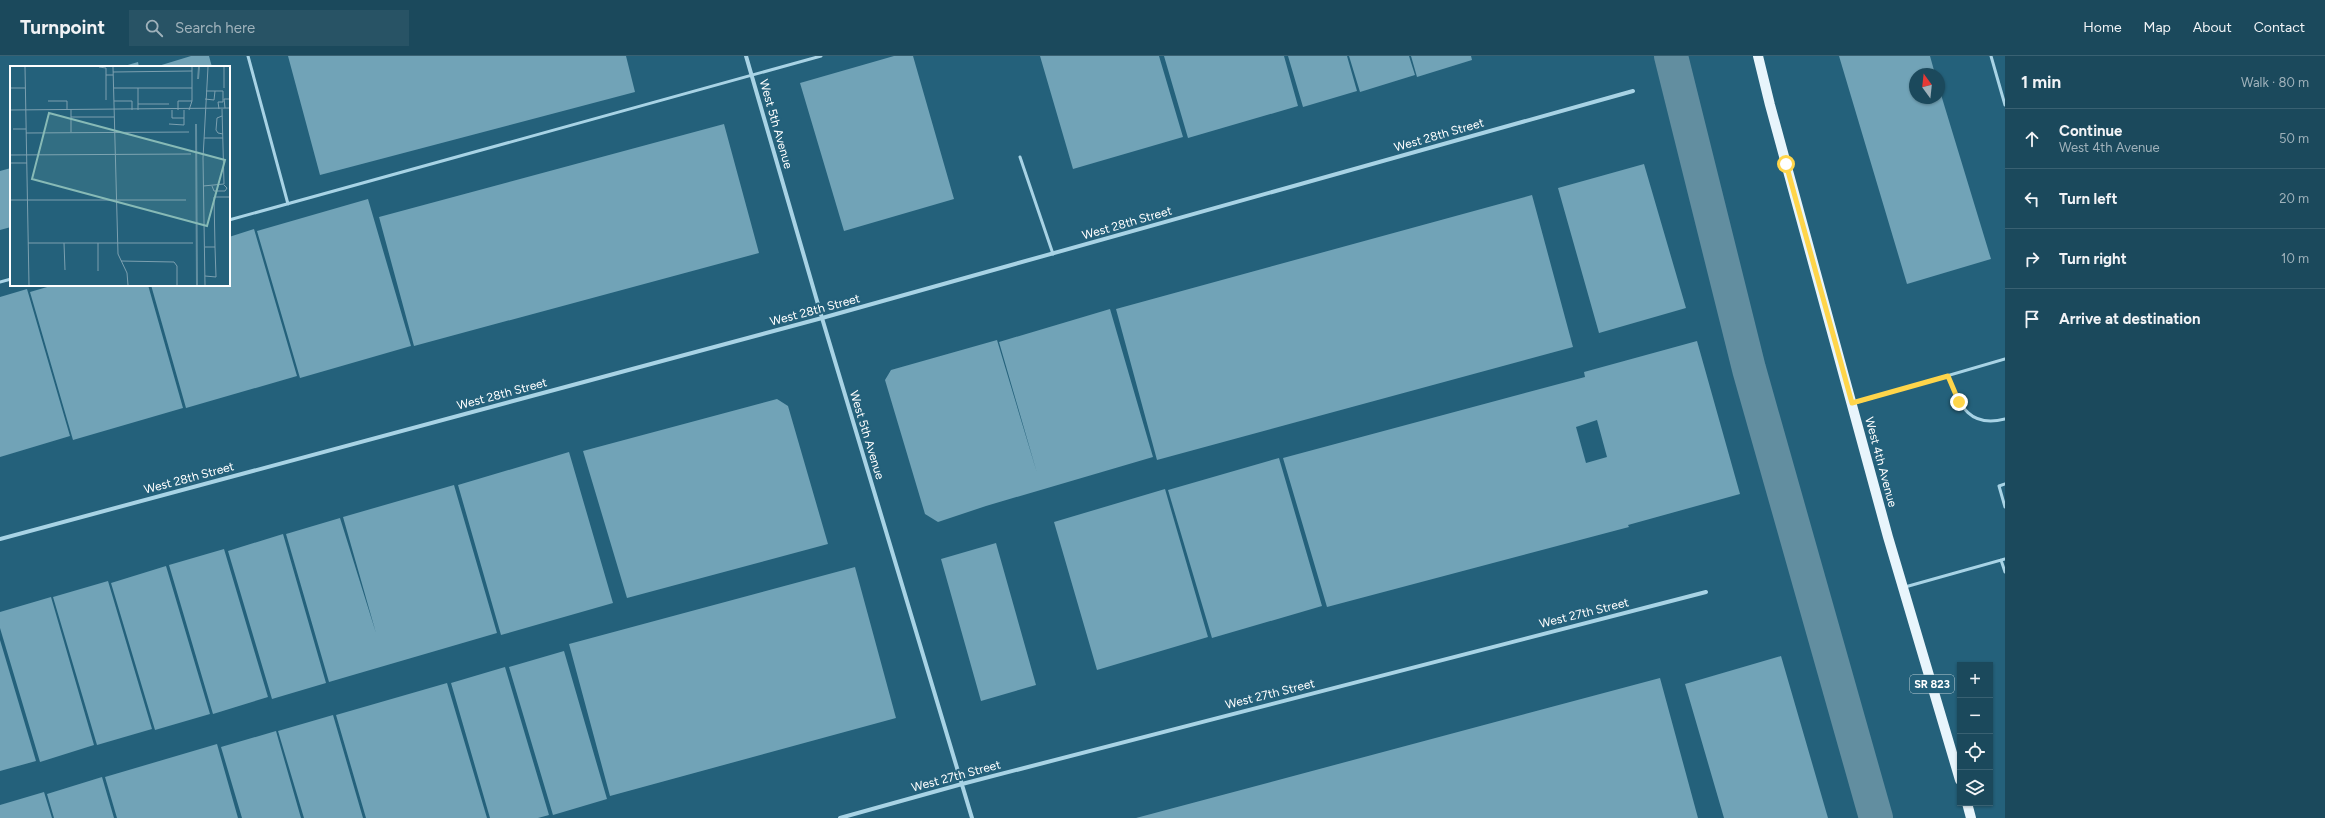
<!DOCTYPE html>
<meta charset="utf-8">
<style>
:root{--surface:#1b495c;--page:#285365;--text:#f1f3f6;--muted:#a0b2bb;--line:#396172}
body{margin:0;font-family:Figtree,sans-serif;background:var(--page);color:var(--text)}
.controls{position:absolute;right:12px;bottom:12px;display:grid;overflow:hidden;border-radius:0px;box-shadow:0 1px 3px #0004}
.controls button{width:36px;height:36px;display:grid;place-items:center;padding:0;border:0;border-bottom:1px solid var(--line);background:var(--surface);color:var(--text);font:20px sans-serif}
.compass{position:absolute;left:1909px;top:12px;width:36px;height:36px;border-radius:50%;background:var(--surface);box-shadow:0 1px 3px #0004;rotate:345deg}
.stop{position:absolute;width:12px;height:12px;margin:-9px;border:3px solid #ffd54a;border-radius:50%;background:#fff}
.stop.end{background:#ffd54a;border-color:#fff;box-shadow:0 1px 4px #0008}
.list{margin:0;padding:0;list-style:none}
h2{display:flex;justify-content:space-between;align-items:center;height:52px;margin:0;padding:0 16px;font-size:17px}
h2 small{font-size:13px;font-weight:400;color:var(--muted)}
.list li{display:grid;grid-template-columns:26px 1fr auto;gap:12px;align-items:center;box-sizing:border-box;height:60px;padding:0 16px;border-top:1px solid var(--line)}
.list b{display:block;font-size:15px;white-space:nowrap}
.list p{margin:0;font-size:13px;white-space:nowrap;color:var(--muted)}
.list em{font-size:13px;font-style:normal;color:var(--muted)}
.icon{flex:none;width:22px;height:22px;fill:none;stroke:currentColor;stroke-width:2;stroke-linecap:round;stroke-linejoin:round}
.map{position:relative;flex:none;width:2005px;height:762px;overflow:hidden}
header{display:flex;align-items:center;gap:24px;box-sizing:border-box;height:56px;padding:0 20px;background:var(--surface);border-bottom:1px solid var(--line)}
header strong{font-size:19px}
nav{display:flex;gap:22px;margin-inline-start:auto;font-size:14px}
.search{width:280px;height:36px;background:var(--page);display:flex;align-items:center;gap:10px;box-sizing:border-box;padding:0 14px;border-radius:0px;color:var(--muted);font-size:15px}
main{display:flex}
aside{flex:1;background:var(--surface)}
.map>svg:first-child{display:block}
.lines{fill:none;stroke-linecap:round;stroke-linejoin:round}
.canal{stroke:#628ea0;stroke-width:34}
.building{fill:#71a3b7;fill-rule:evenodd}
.lane{stroke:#a8d3e5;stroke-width:3}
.street{stroke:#a8d3e5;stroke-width:4}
.primary{stroke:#e8f5fc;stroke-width:10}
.route{stroke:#ffd54a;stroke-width:5}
.labels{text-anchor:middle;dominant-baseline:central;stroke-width:4;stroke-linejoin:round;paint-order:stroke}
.shield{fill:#24617b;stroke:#bdd0d7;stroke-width:1}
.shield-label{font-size:11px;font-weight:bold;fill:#fff}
.street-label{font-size:12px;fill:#fff;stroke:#24617b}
.inset-river{fill:none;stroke:#628ea0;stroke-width:2}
.inset-road{fill:none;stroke:#7ca0b0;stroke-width:1}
.view{fill:#87bab6;fill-opacity:0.15;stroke:#87bab6;stroke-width:2}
.inset-edge{fill:none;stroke:#fff;stroke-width:2}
</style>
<header>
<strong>Turnpoint</strong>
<div class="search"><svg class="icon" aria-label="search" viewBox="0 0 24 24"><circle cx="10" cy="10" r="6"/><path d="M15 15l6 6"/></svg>Search here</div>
<nav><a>Home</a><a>Map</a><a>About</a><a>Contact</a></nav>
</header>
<main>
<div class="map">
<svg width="2005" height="762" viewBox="0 0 2005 762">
<rect width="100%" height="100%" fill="#24617b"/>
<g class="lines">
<path class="canal" d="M 1671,0 L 1749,313 L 1876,762"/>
</g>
<path class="building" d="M 191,0 L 209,0 L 212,11 L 155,11 Z
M 288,0 L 626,0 L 635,36 L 320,119 Z
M 894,0 L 913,0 L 954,143 L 844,175 L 800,27 Z
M 1040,0 L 1159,0 L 1183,81 L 1073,113 Z
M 1164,0 L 1284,0 L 1298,50 L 1188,82 Z
M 1288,0 L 1347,0 L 1357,35 L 1303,51 Z
M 1349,0 L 1409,0 L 1415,19 L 1360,36 Z
M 1411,0 L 1471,0 L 1472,4 L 1417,21 Z
M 1839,0 L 1930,0 L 1935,18 L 1915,18 L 1915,42 L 1939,42 L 1939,32 L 1991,203 L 1907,228 Z
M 138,6 L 139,11 L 121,11 Z
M 724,68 L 759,197 L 414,290 L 379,161 Z
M 1644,108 L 1686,252 L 1599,277 L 1558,132 Z
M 11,112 L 11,171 L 0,174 L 0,115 Z
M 1532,139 L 1573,291 L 1157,404 L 1116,253 Z
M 368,143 L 411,290 L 300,322 L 257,175 Z
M 254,173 L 297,320 L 186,352 L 151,229 L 229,229 L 229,181 Z
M 54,229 L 148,229 L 183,352 L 73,384 L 30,236 Z
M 27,233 L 70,380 L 0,401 L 0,241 Z
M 1110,253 L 1153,401 L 986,450 L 938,466 L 925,458 L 885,324 L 891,314 L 997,284 L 1037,417 L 999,286 Z
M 1697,285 L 1740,438 L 1628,469 L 1629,471 L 1327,551 L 1283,402 L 1585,321 L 1584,316 ZM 1597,364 L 1607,401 L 1586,407 L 1576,371 Z
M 777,343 L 788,350 L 828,488 L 627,542 L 583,395 Z
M 569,396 L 613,547 L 501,579 L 458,429 Z
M 1279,402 L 1322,550 L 1212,582 L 1168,434 Z
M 454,429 L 497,577 L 329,626 L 286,478 L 340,462 L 376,577 L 343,461 Z
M 1165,433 L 1208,581 L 1097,614 L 1054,466 Z
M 283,478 L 326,627 L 272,643 L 228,495 Z
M 996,487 L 1036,629 L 981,645 L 941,503 Z
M 224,493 L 268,641 L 213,658 L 169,509 Z
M 166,510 L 210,658 L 155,674 L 111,527 Z
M 855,511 L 896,662 L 610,740 L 569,588 Z
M 108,525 L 152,673 L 97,689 L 53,541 Z
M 51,541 L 94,689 L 40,706 L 0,572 L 0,556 Z
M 0,584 L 36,705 L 0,715 Z
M 564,595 L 607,743 L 553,759 L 509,611 Z
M 1781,600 L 1828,762 L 1724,762 L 1685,628 Z
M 505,611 L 549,759 L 538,762 L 490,762 L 451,627 Z
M 1660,622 L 1698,762 L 1136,762 Z
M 447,627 L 487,762 L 366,762 L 336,659 Z
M 333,659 L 363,762 L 304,762 L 278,675 Z
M 276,675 L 301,762 L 242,762 L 221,691 Z
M 217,688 L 238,762 L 117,762 L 105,721 Z
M 102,721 L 114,762 L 54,762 L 47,738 Z
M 44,736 L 52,762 L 0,762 L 0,749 Z"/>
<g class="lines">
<path class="lane" d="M 248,0 L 288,148
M 1991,0 L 2005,49
M 1020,101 L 1053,198
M 229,164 L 821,0
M 0,226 L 11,223
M 1948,320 C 1960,349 1968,372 2005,363
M 1854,347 L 2005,303
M 2005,428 L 1999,430 L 2005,451
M 2001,504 L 2005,516
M 1905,531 L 2005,503"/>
<path class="street" d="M 746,0 L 822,262 L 972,762
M 0,483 L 822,262 L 1633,35
M 840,762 L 962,728 L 1706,536"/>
<path class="primary" d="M 1758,0 L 1770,49 L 1888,481 L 1960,724
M 1967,747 L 1971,762"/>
</g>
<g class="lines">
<path class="route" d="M 1786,108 L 1852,347 L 1948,320 L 1959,346"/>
</g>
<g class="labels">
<rect class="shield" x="1910" y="619" width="44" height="18" rx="3"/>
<g class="shield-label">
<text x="1932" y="628">SR 823</text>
</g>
<g class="street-label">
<text transform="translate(776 68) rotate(74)">West 5th Avenue</text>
<text transform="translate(1439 79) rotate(-16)">West 28th Street</text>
<text transform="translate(1127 167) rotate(-16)">West 28th Street</text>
<text transform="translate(815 254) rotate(-15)">West 28th Street</text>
<text transform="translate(502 338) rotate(-15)">West 28th Street</text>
<text transform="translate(867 379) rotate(73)">West 5th Avenue</text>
<text transform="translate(1881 406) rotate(75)">West 4th Avenue</text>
<text transform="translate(189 422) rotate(-15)">West 28th Street</text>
<text transform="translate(1584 557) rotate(-14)">West 27th Street</text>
<text transform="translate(1270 638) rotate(-14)">West 27th Street</text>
<text transform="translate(956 720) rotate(-15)">West 27th Street</text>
</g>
</g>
<g transform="translate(10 10)">
<rect width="220" height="220" fill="#24617b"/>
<path class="inset-river" d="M 188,13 L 189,1M 186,58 L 187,219"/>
<path class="inset-road" d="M 15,1 L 19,219M 89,1 L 96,2 L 96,9 L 103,9M 103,1 L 108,188 L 117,207 L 118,219M 214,1 L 214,22M 103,6 L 182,5M 96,9 L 96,34M 0,22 L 15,22M 104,22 L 128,22 L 128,44M 128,22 L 182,22M 196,25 L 213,25 L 213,36 L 208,36 L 209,43M 195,33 L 204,34 L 205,25M 38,35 L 57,35 L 57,44M 104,35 L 122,35 L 122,44M 128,38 L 159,38M 215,42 L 214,33 L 220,33M 0,44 L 220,42M 61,44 L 61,66M 162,44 L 162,52 L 174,52 L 174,44M 168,44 L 168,35 L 182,35M 179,44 L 182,35 L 182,1M 212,50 L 207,52 L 206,64 L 208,67 L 213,68M 61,51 L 104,51M 159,58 L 174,59 L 174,52M 3,63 L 16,63M 16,67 L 179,66M 194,72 L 213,72M 0,89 L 181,88M 0,97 L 17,97M 193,120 L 214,118 L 212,43M 202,120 L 204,125 L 215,125 L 217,122 L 214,119M 0,134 L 176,134M 18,177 L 183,177M 54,177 L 55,204M 88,177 L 88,205M 195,181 L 205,181 L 204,131 L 219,131M 111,195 L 164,196 L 167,200 L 167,219M 195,210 L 206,211 L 205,181M 195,219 L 193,92 L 198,1"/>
<path class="view" d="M 39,47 L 215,94 L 197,160 L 22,113 Z"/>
<rect width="220" height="220" class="inset-edge"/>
</g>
</svg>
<div class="controls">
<button>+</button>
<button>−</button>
<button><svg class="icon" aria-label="locate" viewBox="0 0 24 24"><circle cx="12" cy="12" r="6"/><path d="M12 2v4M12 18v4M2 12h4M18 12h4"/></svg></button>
<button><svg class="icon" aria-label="layers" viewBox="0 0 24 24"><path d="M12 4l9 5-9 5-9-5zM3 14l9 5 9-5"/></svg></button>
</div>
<svg class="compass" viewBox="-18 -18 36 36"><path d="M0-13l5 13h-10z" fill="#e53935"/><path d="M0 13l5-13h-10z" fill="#a0b2bb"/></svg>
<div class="stop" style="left:1786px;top:108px"></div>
<div class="stop end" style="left:1959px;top:346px"></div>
</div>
<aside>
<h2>1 min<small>Walk · 80 m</small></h2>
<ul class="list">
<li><svg class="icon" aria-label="ahead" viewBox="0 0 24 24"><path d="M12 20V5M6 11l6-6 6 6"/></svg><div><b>Continue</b><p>West 4th Avenue</p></div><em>50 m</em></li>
<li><svg class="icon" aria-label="left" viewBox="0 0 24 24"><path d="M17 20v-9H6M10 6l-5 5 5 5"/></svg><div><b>Turn left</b></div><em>20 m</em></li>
<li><svg class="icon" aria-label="right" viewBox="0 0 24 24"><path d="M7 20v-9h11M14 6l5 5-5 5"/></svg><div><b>Turn right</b></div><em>10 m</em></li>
<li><svg class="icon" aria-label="arrive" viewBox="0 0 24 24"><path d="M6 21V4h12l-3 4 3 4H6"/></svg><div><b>Arrive at destination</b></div></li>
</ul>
</aside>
</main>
